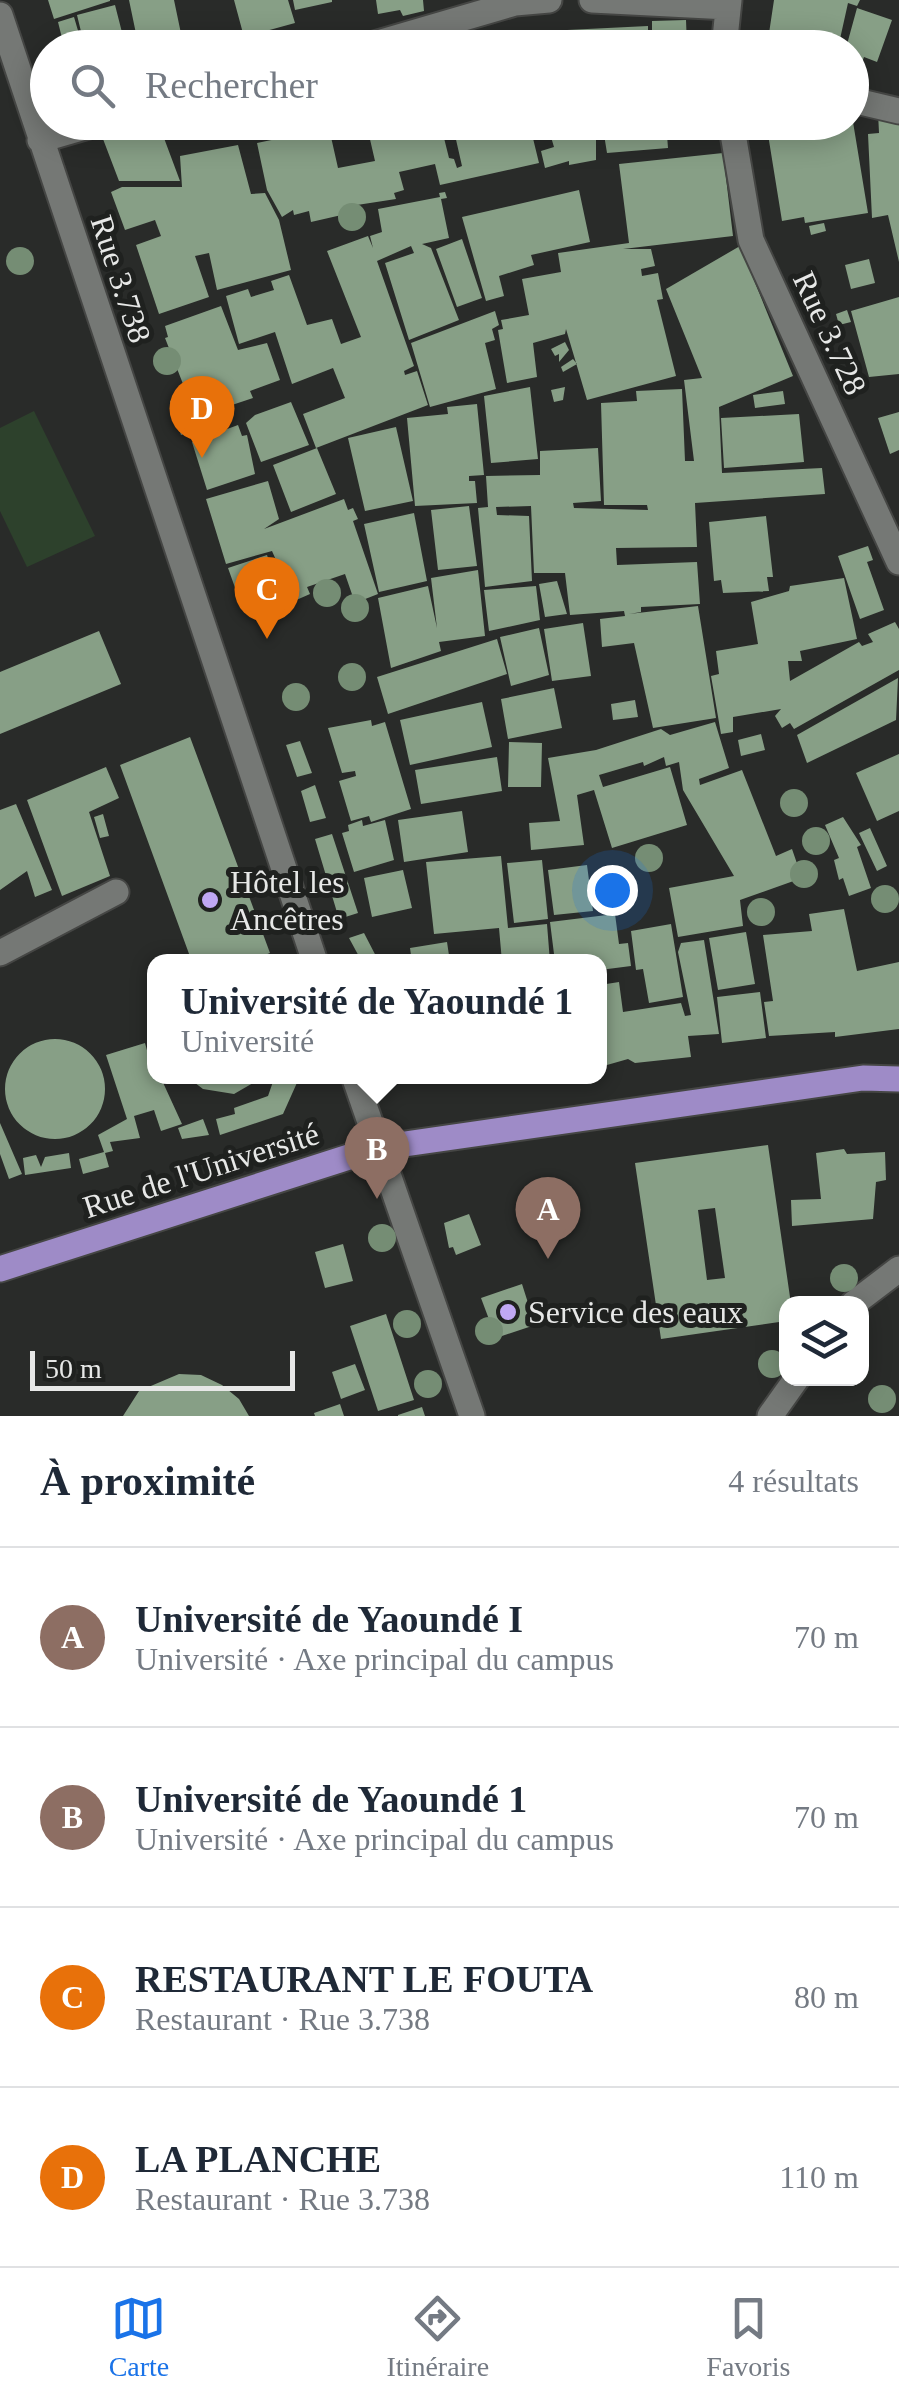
<!DOCTYPE html>
<html lang="fr">
<meta charset="utf-8">
<style>
:root{--surface:#fff;--page:#f6f6f7;--text:#1f2937;--muted:#747a83;--line:#e0e1e3;--accent:#1a73e8}
body{margin:0;font-family:Georgia,serif;background:var(--page);color:var(--text)}
.controls{position:absolute;right:30px;bottom:30px;display:grid;overflow:hidden;border-radius:20px;box-shadow:0 5px 25px #0003}
.controls button{width:90px;height:90px;display:grid;place-items:center;padding:0;border:0;border-bottom:2px solid var(--line);background:var(--surface);color:var(--text);font:50px sans-serif}
.scale{position:absolute;left:30px;bottom:25px;width:265px;box-sizing:border-box;padding-left:10px;border:5px solid #e7e8e7;border-top:0;font-size:28px;line-height:35px;white-space:nowrap;color:#e7e8e7;-webkit-text-stroke:8px #1f211f;paint-order:stroke}
.you{position:absolute;left:612px;top:890px;width:35px;height:35px;margin:-25px;border:8px solid #fff;border-radius:50%;background:#1a73e8;box-shadow:0 0 0 15px #1a73e833}
.badge{display:grid;place-items:center;width:65px;height:65px;border-radius:50%;background:var(--accent);color:#fff;font-size:32px;font-weight:700}
.pin{position:absolute;translate:-50% -82px;filter:drop-shadow(0 2px 5px #0008)}
.pin::after{content:'';position:absolute;top:52px;width:35px;height:30px;background:inherit;clip-path:polygon(0 0,100% 0,50% 100%)}
.popup{position:absolute;left:147px;top:954px;width:460px;height:130px;box-sizing:border-box;display:grid;place-content:center;border-radius:20px;background:var(--surface);filter:drop-shadow(0 2px 8px #0005);font-size:32px;white-space:nowrap;color:var(--muted)}
.popup b{font-size:38px;color:var(--text)}
.popup::after{content:'';position:absolute;left:50%;top:100%;margin-left:-20px;border:20px solid transparent;border-top-color:var(--surface)}
.list{margin:0;padding:0;list-style:none}
h2{display:flex;justify-content:space-between;align-items:center;height:130px;margin:0;padding:0 40px;font-size:42px}
h2 small{font-size:32px;font-weight:400;color:var(--muted)}
.list li{display:grid;grid-template-columns:65px 1fr auto;gap:30px;align-items:center;box-sizing:border-box;height:180px;padding:0 40px;border-top:2px solid var(--line)}
.list b{display:block;font-size:38px;white-space:nowrap}
.list p{margin:0;font-size:32px;white-space:nowrap;color:var(--muted)}
.list em{font-size:32px;font-style:normal;color:var(--muted)}
.icon{flex:none;width:55px;height:55px;fill:none;stroke:currentColor;stroke-width:2;stroke-linecap:round;stroke-linejoin:round}
.map{position:relative;flex:none;width:899px;height:1416px;overflow:hidden}
.search{position:absolute;background:var(--surface);box-shadow:0 5px 25px #0003;left:30px;right:30px;top:30px;height:110px;display:flex;align-items:center;gap:25px;box-sizing:border-box;padding:0 35px;border-radius:55px;color:var(--muted);font-size:38px}
.sheet{height:850px;background:var(--surface)}
nav{display:flex;justify-content:space-around;align-items:center;box-sizing:border-box;height:140px;border-top:2px solid var(--line);background:var(--surface);font-size:28px;color:var(--muted)}
nav a{display:grid;justify-items:center;gap:5px}
nav .on{color:var(--accent)}
.map>svg:first-child{display:block}
.green{fill:#2d412c}
.building{fill:#879f86;fill-rule:evenodd}
.lines{fill:none;stroke-linecap:round;stroke-linejoin:round}
.minor-casing{stroke:#454644;stroke-width:29}
.major-casing{stroke:#454644;stroke-width:29}
.minor{stroke:#757875;stroke-width:25}
.major{stroke:#9e8bc7;stroke-width:25}
.tree{fill:#758d74}
.poi-dot{fill:#c0a8f3;stroke:#1f211f;stroke-width:4}
.labels{text-anchor:middle;dominant-baseline:central;stroke-width:10;stroke-linejoin:round;paint-order:stroke}
.street-label{font-size:32px;fill:#e7e8e7;stroke:#1f211f}
.poi-label{font-size:32px;fill:#e7e8e7;stroke:#1f211f;text-anchor:start}
</style>
<div class="map">
<svg width="899" height="1416" viewBox="0 0 899 1416">
<rect width="100%" height="100%" fill="#292b29"/>
<path class="green" d="M 34,411 L 95,536 L 27,567 L 0,511 L 0,428 Z"/>
<path class="building" d="M 48,0 L 110,0 L 110,1 L 54,19 Z
M 129,0 L 174,0 L 184,48 L 139,48 Z
M 234,0 L 288,0 L 295,23 L 244,37 Z
M 293,0 L 332,0 L 332,2 L 295,10 Z
M 376,0 L 423,0 L 424,11 L 403,16 L 400,10 L 378,14 Z
M 774,0 L 860,0 L 857,6 L 848,3 L 838,48 L 798,48 L 768,40 Z
M 115,5 L 126,48 L 85,48 L 77,15 Z
M 857,8 L 892,20 L 877,62 L 864,57 L 860,68 L 852,67 L 852,48 L 846,48 Z
M 74,17 L 79,34 L 62,38 L 58,22 Z
M 686,20 L 687,46 L 652,47 L 652,21 Z
M 648,26 L 648,48 L 567,48 L 567,30 Z
M 293,35 L 297,48 L 280,48 L 278,40 Z
M 467,39 L 469,48 L 443,48 L 443,47 Z
M 878,112 L 899,121 L 899,262 L 888,215 L 872,218 L 868,134 L 879,133 Z
M 149,122 L 158,122 L 180,181 L 119,181 L 103,139 Z
M 366,122 L 440,122 L 449,158 L 454,159 L 457,168 L 462,166 L 452,122 L 529,122 L 539,163 L 440,185 L 435,164 L 399,172 L 404,190 L 394,193 L 396,199 L 344,207 L 346,214 L 311,222 L 309,211 L 294,215 L 293,210 L 282,217 L 267,190 L 257,143 L 329,128 L 338,168 L 375,161 Z
M 569,122 L 596,122 L 596,160 L 569,165 L 569,161 L 545,168 L 541,151 L 554,147 L 551,137 L 569,131 Z
M 602,122 L 666,122 L 668,148 L 607,153 Z
M 766,122 L 853,122 L 868,213 L 805,223 L 804,217 L 782,221 Z
M 238,145 L 251,194 L 265,193 L 279,220 L 291,270 L 217,290 L 209,253 L 195,256 L 209,297 L 159,314 L 136,245 L 161,236 L 155,220 L 125,230 L 111,192 L 122,187 L 182,187 L 180,156 Z
M 723,153 L 733,236 L 623,249 L 651,249 L 655,266 L 641,269 L 642,276 L 658,273 L 663,299 L 657,300 L 676,376 L 587,400 L 566,329 L 565,334 L 533,343 L 537,377 L 507,383 L 498,330 L 503,329 L 501,320 L 529,315 L 522,279 L 561,272 L 558,253 L 629,243 L 619,164 Z
M 579,190 L 590,242 L 531,255 L 534,265 L 499,276 L 504,296 L 486,301 L 462,217 Z
M 445,192 L 447,198 L 441,199 L 449,238 L 422,244 L 431,248 L 459,320 L 409,340 L 385,263 L 414,253 L 411,246 L 377,261 L 414,366 L 404,371 L 405,375 L 417,371 L 428,405 L 316,448 L 303,414 L 345,398 L 333,368 L 292,384 L 275,332 L 239,344 L 226,296 L 248,289 L 251,297 L 274,290 L 271,281 L 289,275 L 307,325 L 332,319 L 341,344 L 361,337 L 327,251 L 368,236 L 373,248 L 370,236 L 382,232 L 378,209 L 440,197 L 439,193 Z
M 824,223 L 826,231 L 811,235 L 809,226 Z
M 462,239 L 482,298 L 457,307 L 436,249 Z
M 740,246 L 793,376 L 719,407 L 722,473 L 822,468 L 825,494 L 695,503 L 697,547 L 616,548 L 617,565 L 697,562 L 700,604 L 641,607 L 641,612 L 629,614 L 698,606 L 716,718 L 653,728 L 634,643 L 602,647 L 600,619 L 625,616 L 624,611 L 570,615 L 565,573 L 534,573 L 531,506 L 496,507 L 497,515 L 529,516 L 532,581 L 485,587 L 478,508 L 488,507 L 486,476 L 540,475 L 540,451 L 598,448 L 601,501 L 573,503 L 574,508 L 648,510 L 647,505 L 604,505 L 601,403 L 637,401 L 636,391 L 682,389 L 685,461 L 694,461 L 684,380 L 702,378 L 666,289 Z
M 869,259 L 875,283 L 851,289 L 845,265 Z
M 899,297 L 899,374 L 869,377 L 851,311 Z
M 221,306 L 238,350 L 267,343 L 280,380 L 250,391 L 253,398 L 214,411 L 218,423 L 181,435 L 170,401 L 206,388 L 204,382 L 185,389 L 165,338 L 168,337 L 165,326 Z
M 847,310 L 851,322 L 839,325 L 836,314 Z
M 495,311 L 499,325 L 492,329 L 495,340 L 485,343 L 496,389 L 430,407 L 411,343 Z
M 565,342 L 569,350 L 559,362 L 559,354 L 555,356 L 551,349 Z
M 573,359 L 577,364 L 563,372 L 561,367 Z
M 530,387 L 538,459 L 491,463 L 484,396 Z
M 565,387 L 563,400 L 554,402 L 551,390 Z
M 783,391 L 785,404 L 755,408 L 753,395 Z
M 291,402 L 309,445 L 261,462 L 246,423 L 255,415 Z
M 477,404 L 484,475 L 469,476 L 469,481 L 475,481 L 477,503 L 415,506 L 407,418 L 448,414 L 447,407 Z
M 899,412 L 899,450 L 890,454 L 878,418 Z
M 799,414 L 804,462 L 724,468 L 721,418 Z
M 238,425 L 242,436 L 247,435 L 255,474 L 207,490 L 192,442 Z
M 396,427 L 413,501 L 365,511 L 348,438 Z
M 317,448 L 336,494 L 291,512 L 273,465 Z
M 268,481 L 279,519 L 264,529 L 344,499 L 348,510 L 353,508 L 358,519 L 353,521 L 378,594 L 355,603 L 345,574 L 307,587 L 310,594 L 294,601 L 272,551 L 226,564 L 206,499 Z
M 469,506 L 477,566 L 438,570 L 431,510 Z
M 414,513 L 427,581 L 379,592 L 364,524 Z
M 766,516 L 773,577 L 767,577 L 769,591 L 723,593 L 721,580 L 714,581 L 709,522 Z
M 868,546 L 873,560 L 867,562 L 884,610 L 860,619 L 838,556 Z
M 267,555 L 281,597 L 243,610 L 228,568 Z
M 478,570 L 485,636 L 439,642 L 441,651 L 391,668 L 378,598 L 428,586 L 437,628 L 431,578 Z
M 844,578 L 857,639 L 800,651 L 802,661 L 788,661 L 790,681 L 859,642 L 862,646 L 873,642 L 868,634 L 895,622 L 899,629 L 899,670 L 794,729 L 790,723 L 782,728 L 775,716 L 781,709 L 733,717 L 733,732 L 721,734 L 711,676 L 719,674 L 716,651 L 758,644 L 751,602 L 789,591 L 790,586 Z
M 557,581 L 567,614 L 545,617 L 539,584 Z
M 536,586 L 540,620 L 489,631 L 484,590 Z
M 583,623 L 591,676 L 552,681 L 544,629 Z
M 539,628 L 549,675 L 511,686 L 500,637 Z
M 99,631 L 121,684 L 0,734 L 0,672 Z
M 497,639 L 507,674 L 388,714 L 377,677 Z
M 898,678 L 896,720 L 807,763 L 797,735 Z
M 554,688 L 562,728 L 508,739 L 501,699 Z
M 635,700 L 638,717 L 613,720 L 611,704 Z
M 482,702 L 492,747 L 410,765 L 400,720 Z
M 371,720 L 372,726 L 385,722 L 411,809 L 371,822 L 369,816 L 351,821 L 339,781 L 356,776 L 355,771 L 342,773 L 328,728 Z
M 715,722 L 729,768 L 699,779 L 700,785 L 742,770 L 776,856 L 792,849 L 802,878 L 740,900 L 743,926 L 678,937 L 669,888 L 734,876 L 683,790 L 679,762 L 666,766 L 664,757 L 644,766 L 643,762 L 599,775 L 603,787 L 670,767 L 687,825 L 612,848 L 594,790 L 577,795 L 584,845 L 531,850 L 529,823 L 560,821 L 548,758 L 596,750 L 661,729 L 670,735 Z
M 761,734 L 765,750 L 741,756 L 738,740 Z
M 190,737 L 270,953 L 247,962 L 237,962 L 235,957 L 217,962 L 215,956 L 192,962 L 120,765 Z
M 300,741 L 312,773 L 297,777 L 286,745 Z
M 509,742 L 542,743 L 541,787 L 508,787 Z
M 899,754 L 899,811 L 877,821 L 856,773 Z
M 497,757 L 502,791 L 421,804 L 415,770 Z
M 106,767 L 119,798 L 89,812 L 110,876 L 62,896 L 27,800 Z
M 315,785 L 326,818 L 310,822 L 301,791 Z
M 16,804 L 52,890 L 35,897 L 27,871 L 0,890 L 0,810 Z
M 462,811 L 468,852 L 404,862 L 398,820 Z
M 103,814 L 109,836 L 100,838 L 94,817 Z
M 843,817 L 861,845 L 857,847 L 871,888 L 849,896 L 843,878 L 839,880 L 834,860 L 839,858 L 825,825 Z
M 362,820 L 363,826 L 385,820 L 394,860 L 354,872 L 342,833 L 349,831 L 348,825 Z
M 870,828 L 887,866 L 877,871 L 859,833 Z
M 332,834 L 358,913 L 339,919 L 315,839 Z
M 501,856 L 508,928 L 547,924 L 550,962 L 502,962 L 499,928 L 434,934 L 426,862 Z
M 542,860 L 548,919 L 514,923 L 507,863 Z
M 587,865 L 593,911 L 554,915 L 548,870 Z
M 403,870 L 412,908 L 372,917 L 364,878 Z
M 844,909 L 857,971 L 899,962 L 899,1029 L 835,1037 L 835,1032 L 769,1036 L 764,1002 L 773,1001 L 763,935 L 812,931 L 809,914 Z
M 615,914 L 619,944 L 628,943 L 631,966 L 600,970 L 600,962 L 555,962 L 550,922 Z
M 671,924 L 683,997 L 649,1003 L 643,969 L 636,970 L 631,931 Z
M 746,932 L 755,984 L 718,990 L 709,938 Z
M 364,933 L 379,962 L 362,962 L 349,938 Z
M 704,940 L 719,1034 L 688,1036 L 691,1057 L 635,1063 L 628,1059 L 600,1067 L 600,985 L 619,982 L 623,1012 L 681,1003 L 685,1016 L 691,1015 L 678,952 L 681,943 Z
M 447,942 L 450,962 L 412,962 L 410,948 Z
M 760,992 L 766,1038 L 722,1043 L 717,997 Z
M5 1089a50 50 0 1 1 100 0a50 50 0 1 1-100 0Z
M 145,1043 L 154,1076 L 160,1076 L 182,1124 L 161,1131 L 154,1110 L 134,1116 L 140,1138 L 110,1142 L 113,1151 L 105,1153 L 109,1167 L 83,1174 L 79,1159 L 104,1152 L 98,1135 L 127,1119 L 106,1055 Z
M 186,1076 L 265,1076 L 234,1094 L 203,1089 Z
M 275,1076 L 300,1076 L 283,1114 L 220,1135 L 216,1119 L 235,1114 L 234,1108 L 268,1096 Z
M 203,1119 L 209,1135 L 182,1139 L 178,1128 Z
M 0,1123 L 22,1174 L 9,1179 L 0,1154 Z
M 768,1145 L 791,1304 L 786,1304 L 786,1321 L 661,1339 L 635,1163 ZM 715,1208 L 725,1278 L 707,1280 L 698,1210 Z
M 844,1149 L 847,1154 L 885,1152 L 886,1180 L 876,1182 L 873,1219 L 792,1226 L 791,1200 L 821,1199 L 816,1153 Z
M 69,1153 L 71,1168 L 25,1175 L 23,1158 L 36,1155 L 41,1167 L 45,1157 Z
M 469,1214 L 481,1245 L 456,1255 L 453,1247 L 449,1248 L 444,1223 Z
M 343,1244 L 353,1281 L 325,1288 L 315,1252 Z
M 522,1284 L 535,1325 L 496,1338 L 481,1298 Z
M 386,1314 L 414,1400 L 378,1411 L 350,1326 Z
M 355,1364 L 365,1390 L 341,1399 L 332,1372 Z
M 179,1374 L 201,1375 L 222,1385 L 239,1399 L 249,1416 L 123,1416 L 139,1391 Z
M 340,1404 L 344,1416 L 315,1416 L 314,1413 Z
M 422,1407 L 425,1416 L 398,1416 L 398,1415 Z"/>
<g class="lines">
<g class="minor-casing">
<path id="minor" d="M 592,0 L 728,7
M 0,15 L 315,962
M 361,48 L 515,3 L 549,0
M 724,48 L 729,0
M 852,100 L 899,111
M 731,122 L 751,240 L 899,562
M 40,140 L 102,122
M 0,953 L 116,892
M 354,1076 L 472,1416
M 853,1304 L 899,1269
M 770,1416 L 797,1378"/>
</g>
<g class="major-casing">
<path id="major" d="M 0,1269 L 377,1148 L 863,1078 L 899,1079"/>
</g>
<use href="#minor" class="minor"/>
<use href="#major" class="major"/>
</g>
<g class="tree">
<circle cx="352" cy="217" r="14"/>
<circle cx="20" cy="261" r="14"/>
<circle cx="167" cy="361" r="14"/>
<circle cx="327" cy="593" r="14"/>
<circle cx="355" cy="608" r="14"/>
<circle cx="352" cy="677" r="14"/>
<circle cx="296" cy="697" r="14"/>
<circle cx="794" cy="803" r="14"/>
<circle cx="816" cy="841" r="14"/>
<circle cx="649" cy="858" r="14"/>
<circle cx="804" cy="874" r="14"/>
<circle cx="885" cy="899" r="14"/>
<circle cx="761" cy="912" r="14"/>
<circle cx="382" cy="1238" r="14"/>
<circle cx="844" cy="1278" r="14"/>
<circle cx="407" cy="1324" r="14"/>
<circle cx="489" cy="1331" r="14"/>
<circle cx="772" cy="1364" r="14"/>
<circle cx="428" cy="1384" r="14"/>
<circle cx="882" cy="1399" r="14"/>
</g>
<g class="poi-dot">
<circle cx="210" cy="900" r="10"/>
<circle cx="508" cy="1312" r="10"/>
</g>
<g class="labels">
<g class="street-label">
<text transform="translate(121 279) rotate(72)">Rue 3.738</text>
<text transform="translate(830 333) rotate(65)">Rue 3.728</text>
<text transform="translate(201 1170) rotate(-18)">Rue de l'Université</text>
</g>
<g class="poi-label">
<text x="230" y="882">Hôtel les<tspan x="230" dy="37">Ancêtres</tspan></text>
<text x="528" y="1312">Service des eaux</text>
</g>
</g>
</svg>
<div class="controls">
<button><svg class="icon" aria-label="layers" viewBox="0 0 24 24"><path d="M12 4l9 5-9 5-9-5zM3 14l9 5 9-5"/></svg></button>
</div>
<div class="scale">50 m</div>
<div class="you"></div>
<div class="pin badge" style="left:548px;top:1259px;background:#8d6e63">A</div>
<div class="pin badge" style="left:377px;top:1199px;background:#8d6e63">B</div>
<div class="popup"><b>Université de Yaoundé 1</b>Université</div>
<div class="pin badge" style="left:267px;top:639px;background:#e8710a">C</div>
<div class="pin badge" style="left:202px;top:458px;background:#e8710a">D</div>
<div class="search"><svg class="icon" aria-label="search" viewBox="0 0 24 24"><circle cx="10" cy="10" r="6"/><path d="M15 15l6 6"/></svg>Rechercher</div>
</div>
<section class="sheet">
<h2>À proximité<small>4 résultats</small></h2>
<ul class="list">
<li><span class="badge" style="background:#8d6e63">A</span><div><b>Université de Yaoundé I</b><p>Université · Axe principal du campus</p></div><em>70 m</em></li>
<li><span class="badge" style="background:#8d6e63">B</span><div><b>Université de Yaoundé 1</b><p>Université · Axe principal du campus</p></div><em>70 m</em></li>
<li><span class="badge" style="background:#e8710a">C</span><div><b>RESTAURANT LE FOUTA</b><p>Restaurant · Rue 3.738</p></div><em>80 m</em></li>
<li><span class="badge" style="background:#e8710a">D</span><div><b>LA PLANCHE</b><p>Restaurant · Rue 3.738</p></div><em>110 m</em></li>
</ul>
</section>
<nav>
<a class="on"><svg class="icon" aria-label="map" viewBox="0 0 24 24"><path d="M3 6l6-2 6 2 6-2v14l-6 2-6-2-6 2zM9 4v14M15 6v14"/></svg>Carte</a>
<a><svg class="icon" aria-label="directions" viewBox="0 0 24 24"><path d="M12 3l9 9-9 9-9-9zM9 14v-3h6M13 9l2 2-2 2"/></svg>Itinéraire</a>
<a><svg class="icon" aria-label="saved" viewBox="0 0 24 24"><path d="M7 4h10v16l-5-4-5 4z"/></svg>Favoris</a>
</nav>
